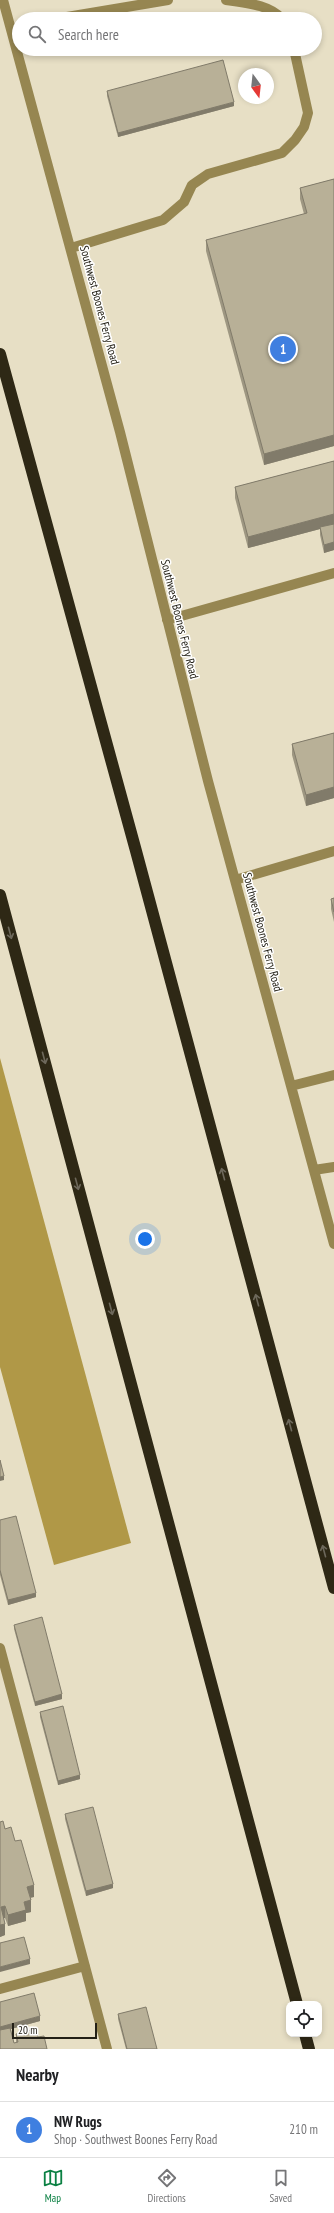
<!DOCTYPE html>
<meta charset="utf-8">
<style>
:root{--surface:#fff;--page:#f6f6f6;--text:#202124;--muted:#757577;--line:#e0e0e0;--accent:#0b8043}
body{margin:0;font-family:"PT Sans Narrow",sans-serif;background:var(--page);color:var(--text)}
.controls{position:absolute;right:12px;bottom:12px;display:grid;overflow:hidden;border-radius:8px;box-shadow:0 2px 6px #0003}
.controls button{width:36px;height:36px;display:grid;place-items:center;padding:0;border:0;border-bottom:1px solid var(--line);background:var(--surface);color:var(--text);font:20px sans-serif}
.compass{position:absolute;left:238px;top:68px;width:36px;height:36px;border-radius:50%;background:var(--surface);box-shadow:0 2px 6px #0003;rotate:165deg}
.scale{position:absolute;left:12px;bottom:10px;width:85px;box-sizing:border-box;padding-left:4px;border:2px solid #232016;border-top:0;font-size:11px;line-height:14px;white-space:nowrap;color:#232016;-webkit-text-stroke:3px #fff;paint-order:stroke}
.you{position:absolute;left:145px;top:1239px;width:14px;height:14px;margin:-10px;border:3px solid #fff;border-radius:50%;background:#1a73e8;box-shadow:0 0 0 6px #1a73e833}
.badge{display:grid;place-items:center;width:26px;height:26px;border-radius:50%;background:var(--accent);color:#fff;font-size:13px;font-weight:700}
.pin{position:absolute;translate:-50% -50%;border:2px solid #fff;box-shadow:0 1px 4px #0006}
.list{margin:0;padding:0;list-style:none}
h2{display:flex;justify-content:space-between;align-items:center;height:52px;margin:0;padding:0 16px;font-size:17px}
h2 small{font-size:13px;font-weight:400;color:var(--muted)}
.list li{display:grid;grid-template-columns:26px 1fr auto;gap:12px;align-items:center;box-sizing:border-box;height:56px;padding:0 16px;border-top:1px solid var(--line)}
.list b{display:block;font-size:15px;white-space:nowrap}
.list p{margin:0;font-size:13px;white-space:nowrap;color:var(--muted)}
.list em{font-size:13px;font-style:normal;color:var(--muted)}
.icon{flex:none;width:22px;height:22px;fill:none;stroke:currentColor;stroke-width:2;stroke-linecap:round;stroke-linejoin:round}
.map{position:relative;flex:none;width:334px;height:2049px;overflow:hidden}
.search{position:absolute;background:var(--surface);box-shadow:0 2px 6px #0003;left:12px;right:12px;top:12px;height:44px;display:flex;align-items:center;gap:10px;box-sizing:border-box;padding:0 14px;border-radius:22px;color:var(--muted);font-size:15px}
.sheet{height:108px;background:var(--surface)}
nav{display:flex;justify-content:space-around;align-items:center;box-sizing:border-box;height:56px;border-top:1px solid var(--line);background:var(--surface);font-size:11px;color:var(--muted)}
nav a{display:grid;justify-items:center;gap:2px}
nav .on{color:var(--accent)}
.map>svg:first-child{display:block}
.forest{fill:#b09847}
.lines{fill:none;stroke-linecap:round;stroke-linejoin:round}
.minor{stroke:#968651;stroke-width:10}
.highway{stroke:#2e2815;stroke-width:12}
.wall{fill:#9e9782}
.shaded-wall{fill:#817b6a}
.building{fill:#b8b097;stroke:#817b6a}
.oneway{stroke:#6d685b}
.labels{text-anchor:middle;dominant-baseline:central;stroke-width:3;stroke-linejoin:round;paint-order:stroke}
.street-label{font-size:12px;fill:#232016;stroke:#fff}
</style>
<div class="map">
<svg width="334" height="2049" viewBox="0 0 334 2049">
<rect width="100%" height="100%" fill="#e7dfc5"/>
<path class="forest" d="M 0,1058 L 131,1543 L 54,1565 L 0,1367 Z"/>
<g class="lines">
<path class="minor" d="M 3,0 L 120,432 L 208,781 L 334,1244
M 226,0 C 244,3 269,4 282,19
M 55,19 L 168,0
M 71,248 L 163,220 L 184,202 L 192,185 L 208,174 L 282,153 L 295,140 L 304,127 L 308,113 L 294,49
M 167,620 L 334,573
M 235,880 L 334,851
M 291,1086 L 334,1075
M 314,1170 L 334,1167
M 0,1648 L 107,2049
M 0,1989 L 85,1966"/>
<path class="highway" d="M 0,354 L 136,851 L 334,1588
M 0,895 L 297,2004
M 305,2034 L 309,2049"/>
</g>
<path class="wall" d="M 107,91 L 234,106 L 118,137 L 107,96 Z
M 334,179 L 334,446 L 264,465 L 206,251 L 206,240 L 304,214 L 300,199 L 300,188 Z
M 334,461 L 334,550 L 324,553 L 320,535 L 320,529 L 248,548 L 235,498 L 235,487 Z
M 334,733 L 334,798 L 306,806 L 292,755 L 292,744 Z
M 334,898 L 334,922 L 331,909 L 331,899 Z
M 0,1520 L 36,1597 L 8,1605 L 0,1575 Z
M 14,1625 L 62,1699 L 35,1706 L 14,1629 Z
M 40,1712 L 80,1779 L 58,1785 L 40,1717 Z
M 65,1814 L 113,1888 L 86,1896 L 65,1819 Z
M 0,1822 L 5,1829 L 15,1841 L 34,1897 L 30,1898 L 31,1912 L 26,1913 L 26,1921 L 8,1926 L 5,1918 L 4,1918 L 5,1935 L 0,1937 Z
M 0,2002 L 40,2021 L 11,2029 L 14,2043 L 16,2043 L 16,2034 L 38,2037 L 0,2049 Z
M 118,2014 L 157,2049 L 126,2049 L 118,2019 Z"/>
<path class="shaded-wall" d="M 234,102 L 234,106 L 118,137 L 118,133 Z
M 334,435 L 334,446 L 264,465 L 264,454 Z
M 334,514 L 334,525 L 320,527 L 320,529 L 248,548 L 248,537 Z
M 334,542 L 334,550 L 324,553 L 324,545 Z
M 334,787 L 334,798 L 306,806 L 306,795 Z
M 4,1476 L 4,1480 L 0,1481 L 0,1477 Z
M 36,1593 L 36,1597 L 8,1605 L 8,1600 Z
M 62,1694 L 62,1699 L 35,1706 L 35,1702 Z
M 80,1775 L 80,1779 L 58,1785 L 58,1781 Z
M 113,1884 L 113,1888 L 86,1896 L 86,1891 Z
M 34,1885 L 34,1897 L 27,1898 L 27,1887 Z
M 31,1900 L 31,1912 L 26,1913 L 26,1921 L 8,1926 L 8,1915 L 24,1902 Z
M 5,1906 L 5,1918 L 1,1919 L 1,1907 Z
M 5,1924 L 5,1935 L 0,1937 L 0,1925 Z
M 30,1959 L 30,1964 L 0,1972 L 0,1967 Z
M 40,2016 L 40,2021 L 0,2032 L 0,2027 Z"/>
<path class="building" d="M 223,60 L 234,102 L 118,133 L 107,91 Z
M 334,179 L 334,435 L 264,454 L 206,240 L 307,213 L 300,188 Z
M 334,461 L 334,514 L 248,537 L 235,487 Z
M 334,524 L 334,542 L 324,545 L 320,527 Z
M 334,733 L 334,787 L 306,795 L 292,744 Z
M 334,898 L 334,912 L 331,899 Z
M 0,1460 L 4,1476 L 0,1477 Z
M 16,1516 L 36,1593 L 8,1600 L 0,1570 L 0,1520 Z
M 42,1617 L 62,1694 L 35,1702 L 14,1625 Z
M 63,1706 L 80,1775 L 58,1781 L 40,1712 Z
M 93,1807 L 113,1884 L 86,1891 L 65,1814 Z
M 3,1821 L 5,1829 L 11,1827 L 15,1841 L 21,1840 L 34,1885 L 27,1887 L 31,1900 L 24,1902 L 26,1910 L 8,1915 L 5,1906 L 1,1907 L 5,1924 L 0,1925 L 0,1822 Z
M 24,1937 L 30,1959 L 0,1967 L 0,1943 Z
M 34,1993 L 40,2016 L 0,2027 L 0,2002 Z
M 146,2007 L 157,2049 L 127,2049 L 118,2014 Z
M 10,2028 L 14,2043 L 18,2042 L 16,2034 L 35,2029 L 38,2037 L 44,2036 L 47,2049 L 0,2049 L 0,2030 Z"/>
<defs><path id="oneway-shaft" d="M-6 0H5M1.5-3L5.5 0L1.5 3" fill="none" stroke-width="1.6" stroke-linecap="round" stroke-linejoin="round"/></defs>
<g class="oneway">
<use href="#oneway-shaft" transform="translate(10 933) rotate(75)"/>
<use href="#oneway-shaft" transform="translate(44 1058) rotate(75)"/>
<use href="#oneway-shaft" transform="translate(223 1174) rotate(-105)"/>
<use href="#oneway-shaft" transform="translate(77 1184) rotate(75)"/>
<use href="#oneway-shaft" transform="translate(257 1300) rotate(-105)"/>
<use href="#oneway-shaft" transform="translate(111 1309) rotate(75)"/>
<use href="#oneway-shaft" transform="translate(290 1425) rotate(-105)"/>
<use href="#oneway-shaft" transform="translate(324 1551) rotate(-105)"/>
</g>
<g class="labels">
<g class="street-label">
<text transform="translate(100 305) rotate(75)">Southwest Boones Ferry Road</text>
<text transform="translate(180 619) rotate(76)">Southwest Boones Ferry Road</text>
<text transform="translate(263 932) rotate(75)">Southwest Boones Ferry Road</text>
</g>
</g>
</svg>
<div class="controls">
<button><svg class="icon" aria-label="locate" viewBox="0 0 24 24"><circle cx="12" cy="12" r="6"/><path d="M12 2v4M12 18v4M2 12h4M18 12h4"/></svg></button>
</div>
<svg class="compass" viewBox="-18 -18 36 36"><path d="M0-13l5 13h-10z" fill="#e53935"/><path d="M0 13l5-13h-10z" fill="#757577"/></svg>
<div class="scale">20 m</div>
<div class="you"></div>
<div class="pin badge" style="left:283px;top:349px;background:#3f7fe0">1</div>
<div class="search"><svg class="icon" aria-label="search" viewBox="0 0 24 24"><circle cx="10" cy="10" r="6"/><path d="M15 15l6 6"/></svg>Search here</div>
</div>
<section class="sheet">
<h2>Nearby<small></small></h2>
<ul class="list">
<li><span class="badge" style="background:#3f7fe0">1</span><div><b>NW Rugs</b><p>Shop · Southwest Boones Ferry Road</p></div><em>210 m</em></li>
</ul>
</section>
<nav>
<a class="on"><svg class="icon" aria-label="map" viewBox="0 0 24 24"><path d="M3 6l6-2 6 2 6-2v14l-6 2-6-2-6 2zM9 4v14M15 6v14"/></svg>Map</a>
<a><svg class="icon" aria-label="directions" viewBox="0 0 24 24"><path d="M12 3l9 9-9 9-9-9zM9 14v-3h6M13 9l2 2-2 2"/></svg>Directions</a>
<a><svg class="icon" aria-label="saved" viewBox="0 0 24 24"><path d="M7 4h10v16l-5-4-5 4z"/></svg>Saved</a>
</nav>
